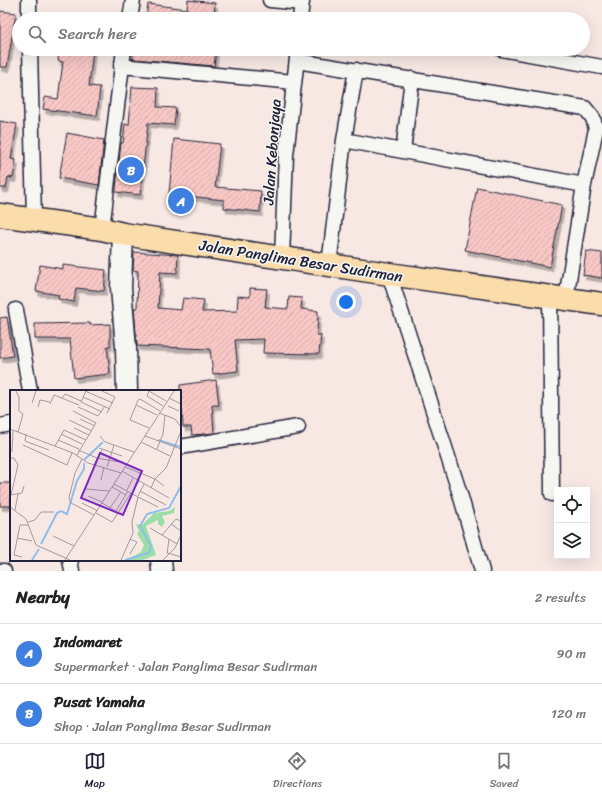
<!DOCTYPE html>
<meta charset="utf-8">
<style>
:root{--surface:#fff;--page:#f2f2f2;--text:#222;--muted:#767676;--line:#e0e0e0;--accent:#22223b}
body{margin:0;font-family:Sriracha,sans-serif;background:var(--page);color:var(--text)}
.controls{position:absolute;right:12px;bottom:12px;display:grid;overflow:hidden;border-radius:0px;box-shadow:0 4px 16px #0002}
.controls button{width:36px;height:36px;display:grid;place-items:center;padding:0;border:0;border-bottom:1px solid var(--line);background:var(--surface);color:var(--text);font:20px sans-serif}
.you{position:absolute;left:346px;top:302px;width:14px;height:14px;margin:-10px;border:3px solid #fff;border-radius:50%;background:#1a73e8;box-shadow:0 0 0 6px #1a73e833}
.badge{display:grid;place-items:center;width:26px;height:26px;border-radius:50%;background:var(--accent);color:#fff;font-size:13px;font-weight:700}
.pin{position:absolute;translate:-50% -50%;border:2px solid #fff;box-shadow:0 1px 4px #0006}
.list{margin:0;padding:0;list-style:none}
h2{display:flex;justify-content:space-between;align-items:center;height:52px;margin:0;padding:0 16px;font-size:17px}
h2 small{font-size:13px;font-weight:400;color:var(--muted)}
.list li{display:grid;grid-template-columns:26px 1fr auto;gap:12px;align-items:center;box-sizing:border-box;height:60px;padding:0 16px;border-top:1px solid var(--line)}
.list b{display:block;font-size:15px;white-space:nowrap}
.list p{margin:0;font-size:13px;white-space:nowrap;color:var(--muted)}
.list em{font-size:13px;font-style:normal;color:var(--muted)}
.icon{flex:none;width:22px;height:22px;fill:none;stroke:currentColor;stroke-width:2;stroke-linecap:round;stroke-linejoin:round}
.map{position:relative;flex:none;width:602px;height:571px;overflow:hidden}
.search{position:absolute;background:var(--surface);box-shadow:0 4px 16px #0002;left:12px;right:12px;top:12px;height:44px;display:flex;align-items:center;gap:10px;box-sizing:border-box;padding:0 14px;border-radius:22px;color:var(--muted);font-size:15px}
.sheet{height:172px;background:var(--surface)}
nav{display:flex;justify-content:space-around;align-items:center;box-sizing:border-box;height:56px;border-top:1px solid var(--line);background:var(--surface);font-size:11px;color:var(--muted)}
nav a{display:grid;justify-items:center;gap:2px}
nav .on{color:var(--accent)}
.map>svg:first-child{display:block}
.building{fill:url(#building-hatch);stroke:#22223b;filter:url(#shadow)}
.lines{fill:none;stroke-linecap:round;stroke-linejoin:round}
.minor-casing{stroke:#22223b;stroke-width:17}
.secondary-casing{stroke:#22223b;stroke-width:23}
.primary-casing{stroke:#22223b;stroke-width:25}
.minor{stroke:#f6f6f2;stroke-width:14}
.secondary{stroke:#f6f6f2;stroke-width:20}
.primary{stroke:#fbddab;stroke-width:22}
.labels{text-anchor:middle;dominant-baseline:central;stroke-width:3;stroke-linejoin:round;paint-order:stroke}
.street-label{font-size:15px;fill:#22223b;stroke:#f6f6f2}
.inset-river{fill:none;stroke:#90beea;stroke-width:2}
.inset-road{fill:none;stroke:#a299a0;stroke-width:1}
.view{fill:#7b2cbf;fill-opacity:0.15;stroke:#7b2cbf;stroke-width:2}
.inset-edge{fill:none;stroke:#22223b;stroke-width:2}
</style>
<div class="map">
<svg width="602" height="571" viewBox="0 0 602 571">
<defs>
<pattern id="building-hatch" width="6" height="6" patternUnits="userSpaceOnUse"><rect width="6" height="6" fill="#f8c8c5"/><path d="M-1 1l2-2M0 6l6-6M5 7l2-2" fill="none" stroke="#d4acaa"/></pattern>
<filter id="shadow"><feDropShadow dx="2.5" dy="4.5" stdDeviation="0" flood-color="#0004"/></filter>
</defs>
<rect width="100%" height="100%" fill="#f7e8e4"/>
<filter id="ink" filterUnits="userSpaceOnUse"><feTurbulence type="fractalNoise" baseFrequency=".025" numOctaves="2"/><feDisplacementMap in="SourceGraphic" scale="8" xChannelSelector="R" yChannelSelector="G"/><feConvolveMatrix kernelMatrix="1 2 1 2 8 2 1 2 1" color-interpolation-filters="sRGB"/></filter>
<g filter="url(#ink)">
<path class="building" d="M 188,0 L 215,3 L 214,19 L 146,19 L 148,4 L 187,9 Z
M 0,11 L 16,13 L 7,67 L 0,67 Z
M 59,49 L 93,49 L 89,86 L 100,87 L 97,116 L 43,109 L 45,97 L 58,99 L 63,62 L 58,61 Z
M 133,49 L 216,50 L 214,66 L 133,59 Z
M 132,87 L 158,88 L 157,107 L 176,108 L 174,125 L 148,123 L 140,195 L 116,192 L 116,188 L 121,143 L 123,143 L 125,124 L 129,125 Z
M 0,121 L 17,124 L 11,159 L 16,160 L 13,178 L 8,177 L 6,188 L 0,188 Z
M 67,133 L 104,140 L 99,185 L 59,178 Z
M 174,139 L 220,144 L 215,187 L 261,191 L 260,212 L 224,208 L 224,200 L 169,194 Z
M 477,187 L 562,205 L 550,267 L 465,250 Z
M 586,251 L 602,253 L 602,278 L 583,275 Z
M 134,252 L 178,255 L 177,273 L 160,272 L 158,308 L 181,310 L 183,298 L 204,300 L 202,312 L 237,311 L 238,296 L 250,297 L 250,288 L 267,289 L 265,307 L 288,309 L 289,297 L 302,298 L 301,309 L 318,311 L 317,335 L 321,335 L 319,354 L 263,353 L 264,339 L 235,340 L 238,371 L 213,374 L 210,349 L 137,346 L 134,308 L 137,308 L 138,271 L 133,270 Z
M 40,265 L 63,269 L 63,265 L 106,270 L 104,291 L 76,288 L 74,302 L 58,299 L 59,295 L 36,291 Z
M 7,317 L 13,356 L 0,358 L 0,318 Z
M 90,323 L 90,325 L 110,324 L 110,346 L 107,346 L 110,374 L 74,378 L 70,339 L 35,339 L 35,324 Z
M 216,380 L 219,405 L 212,405 L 214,433 L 192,435 L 191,427 L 183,427 L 182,409 L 180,409 L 180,385 Z
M 0,483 L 11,483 L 11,506 L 0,506 Z"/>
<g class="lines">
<g class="minor-casing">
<path id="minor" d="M 29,0 L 29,19
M 270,0 L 302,3
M 130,19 L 133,0
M 300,19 L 302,0
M 30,49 L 34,220
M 501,49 L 602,67
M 297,61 L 585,108 L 593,118 L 596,129 L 584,185 L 566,299
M 121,66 L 294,82
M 344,140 L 584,185
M 403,151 L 412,79
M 102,229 L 124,49
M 282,258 L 286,155 L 298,49
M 329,265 L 344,140 L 356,70
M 389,274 L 460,494 L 482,571
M 550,297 L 552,494
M 16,310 L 30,391
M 0,426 L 11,424
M 180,447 L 298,427
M 70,560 L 72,571
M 0,571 L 4,571"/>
</g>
<g class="secondary-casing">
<path id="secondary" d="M 123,234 L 121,288 L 126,348 L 127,391
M 161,560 L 162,571"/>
</g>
<g class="primary-casing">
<path id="primary" d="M 0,215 L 102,229 L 123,234 L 389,274 L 602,304"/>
</g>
<use href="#minor" class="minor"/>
<use href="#secondary" class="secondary"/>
<use href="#primary" class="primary"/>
</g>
</g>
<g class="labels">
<g class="street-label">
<text transform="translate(272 152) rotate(-86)">Jalan Kebonjaya</text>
<text transform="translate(301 261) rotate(9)">Jalan Panglima Besar Sudirman</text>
</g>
</g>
<g transform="translate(10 390)">
<rect width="171" height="171" fill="#f7e8e4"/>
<path d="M 165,117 L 164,123 L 152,126 L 155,132 L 152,137 L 148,134 L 148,130 L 136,136 L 146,165 L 133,170 L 117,170 L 131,162 L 134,155 L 127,144 L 129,141 L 126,134 L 132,135 L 144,123 L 159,121 Z" fill="#9ddea8"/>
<path class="inset-river" d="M 148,50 L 171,57M 74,70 L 93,52M 31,154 L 47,123 L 51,121 L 57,124 L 67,91 L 74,79 L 74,73M 22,170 L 29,159M 115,170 L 139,163 L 141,156 L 130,136 L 137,124 L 159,118 L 171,96"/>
<path class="inset-road" d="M 6,1 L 9,7 L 9,21 L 13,24 L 8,42M 75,1 L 103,13M 92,1 L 105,7 L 97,23M 139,1 L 137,6 L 153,16M 139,1 L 156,11M 73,7 L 100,19M 52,8 L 55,4 L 71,11M 159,8 L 171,14M 128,10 L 120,30 L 139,38M 128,10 L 130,9 L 150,21M 71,12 L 92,22M 71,12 L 76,1M 22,13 L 26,1M 40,14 L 44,5 L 69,15M 126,15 L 147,25M 158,16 L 169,21M 28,17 L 30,10 L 40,12M 68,17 L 88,26 L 95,16M 63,21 L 86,33 L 67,65M 149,23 L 165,29 L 171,37M 70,29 L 85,36M 59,30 L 82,41M 64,38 L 79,45M 0,39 L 63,63 L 78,73 L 111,83M 16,44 L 15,51 L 39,60M 51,44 L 72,54M 90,46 L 95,52 L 124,62M 135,46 L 171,59M 48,50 L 69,59M 131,52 L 160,66M 13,55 L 57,75 L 62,63M 45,56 L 54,40 L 76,50M 89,58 L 112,66M 147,59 L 153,44 L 155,25M 68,60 L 87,68 L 109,72M 2,62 L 3,41M 0,68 L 4,68 L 8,75 L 1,105M 72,69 L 65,83 L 59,108 L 61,113 L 84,125M 84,75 L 92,60M 97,77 L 104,55M 115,77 L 145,89 L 156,78 L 171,41M 112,81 L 159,108M 91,90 L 94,77M 104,94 L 128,107 L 122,132 L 123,143 L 111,170M 102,97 L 116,105M 141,98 L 145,89 L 154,96M 75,99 L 99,101M 117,100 L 123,88M 130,101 L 156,115M 122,103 L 129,91M 0,105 L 12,103 L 14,96M 78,106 L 92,112M 128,106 L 134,94M 128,107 L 148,117M 72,113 L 88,121M 92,113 L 106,121 L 118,101M 0,117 L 16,129 L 26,155 L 60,170M 100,118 L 111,102M 5,120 L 8,104M 86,123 L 102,132 L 121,103M 18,132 L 25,130 L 31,122 L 44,122M 161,134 L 171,141M 140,138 L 167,154M 152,145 L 166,129 L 171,131M 43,146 L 64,156M 7,148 L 22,151M 158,163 L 171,167M 120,164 L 127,152 L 120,149M 157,164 L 159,149M 12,167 L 4,165 L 10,135 L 18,135M 55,170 L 164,1M 153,170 L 165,158 L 171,145"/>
<path class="view" d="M 90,63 L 132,81 L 113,125 L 71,108 Z"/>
<rect width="171" height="171" class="inset-edge"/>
</g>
</svg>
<div class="controls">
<button><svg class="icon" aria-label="locate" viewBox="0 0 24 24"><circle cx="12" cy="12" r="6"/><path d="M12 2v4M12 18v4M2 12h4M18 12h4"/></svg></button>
<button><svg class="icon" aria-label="layers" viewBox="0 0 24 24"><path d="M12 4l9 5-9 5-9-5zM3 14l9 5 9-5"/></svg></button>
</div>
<div class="you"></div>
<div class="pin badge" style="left:181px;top:201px;background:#3f7fe0">A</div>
<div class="pin badge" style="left:131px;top:170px;background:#3f7fe0">B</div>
<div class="search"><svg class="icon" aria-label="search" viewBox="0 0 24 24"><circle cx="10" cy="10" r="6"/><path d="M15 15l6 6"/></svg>Search here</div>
</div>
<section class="sheet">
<h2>Nearby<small>2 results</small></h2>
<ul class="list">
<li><span class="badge" style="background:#3f7fe0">A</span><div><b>Indomaret</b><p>Supermarket · Jalan Panglima Besar Sudirman</p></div><em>90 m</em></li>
<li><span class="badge" style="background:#3f7fe0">B</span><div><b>Pusat Yamaha</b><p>Shop · Jalan Panglima Besar Sudirman</p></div><em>120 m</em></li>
</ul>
</section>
<nav>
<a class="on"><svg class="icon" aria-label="map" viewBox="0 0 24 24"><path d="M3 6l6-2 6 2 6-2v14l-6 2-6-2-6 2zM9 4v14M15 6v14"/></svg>Map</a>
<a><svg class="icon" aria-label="directions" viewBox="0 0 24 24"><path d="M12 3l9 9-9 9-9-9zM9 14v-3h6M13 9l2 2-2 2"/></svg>Directions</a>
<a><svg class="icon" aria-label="saved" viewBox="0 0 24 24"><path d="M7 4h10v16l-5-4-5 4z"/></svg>Saved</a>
</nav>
